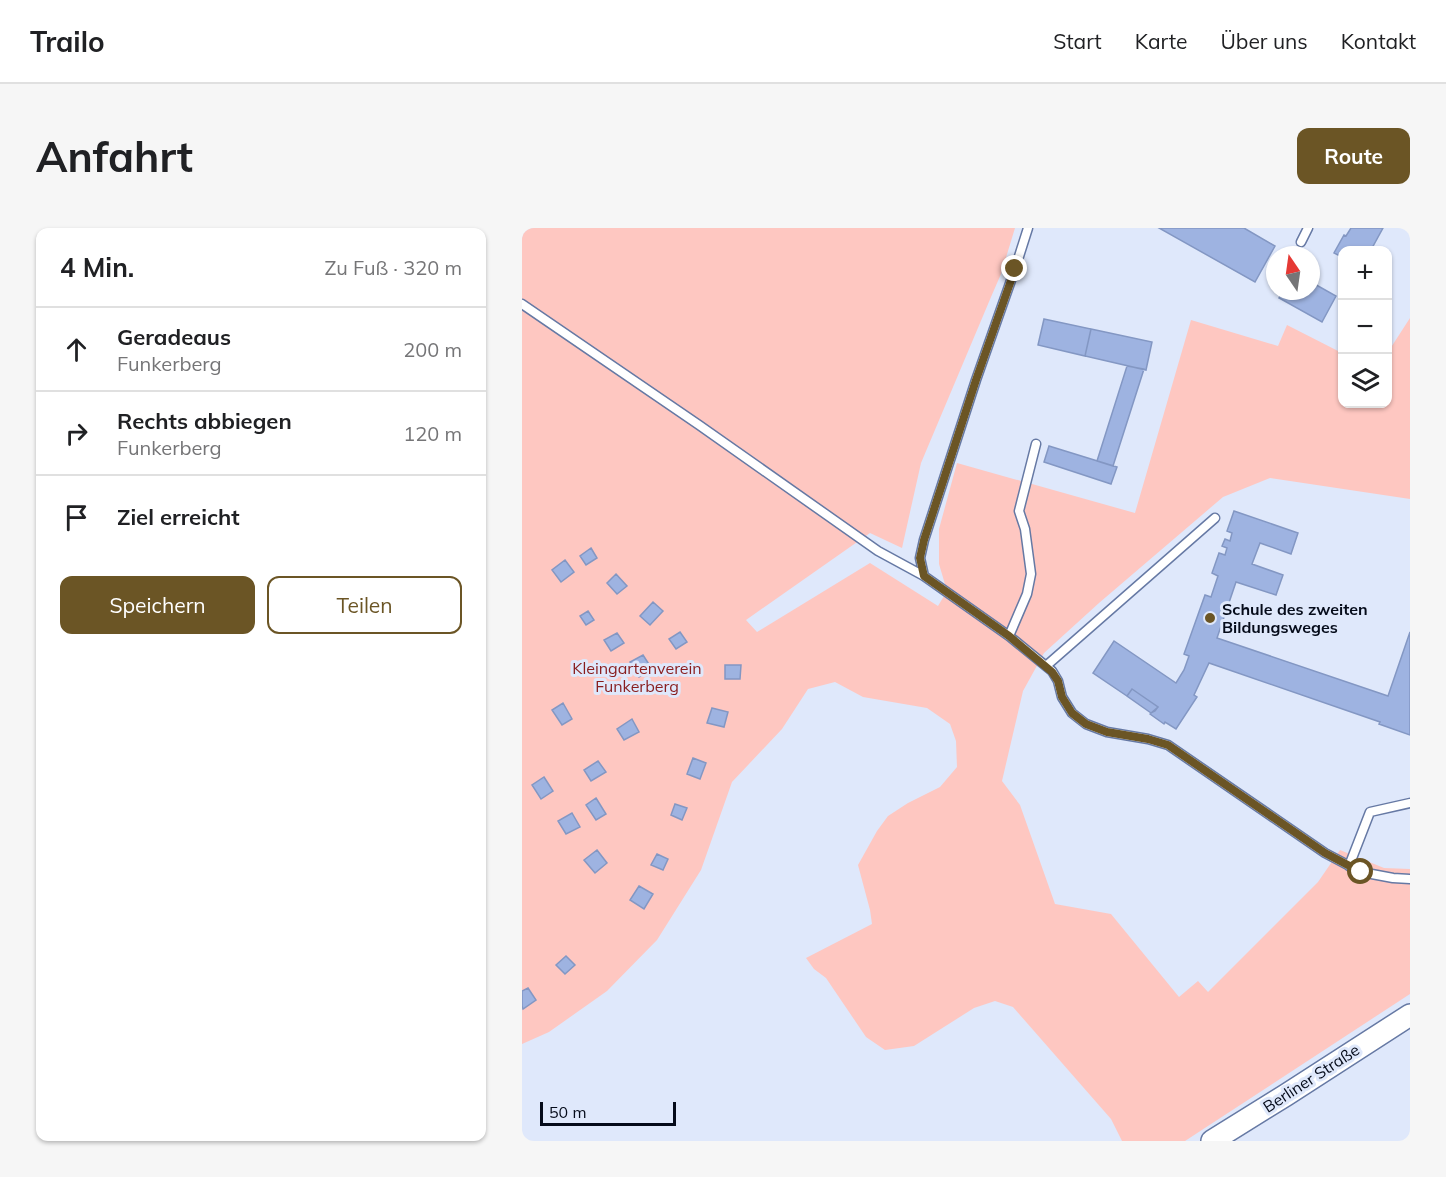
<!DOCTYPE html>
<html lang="de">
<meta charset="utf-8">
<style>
:root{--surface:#fff;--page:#f6f6f6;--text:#202124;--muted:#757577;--line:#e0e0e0;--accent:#6b5525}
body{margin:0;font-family:Mulish,sans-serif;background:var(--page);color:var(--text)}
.controls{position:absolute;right:18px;top:18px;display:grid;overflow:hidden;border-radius:12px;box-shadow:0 2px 4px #0004}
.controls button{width:54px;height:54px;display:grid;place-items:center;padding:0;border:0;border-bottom:2px solid var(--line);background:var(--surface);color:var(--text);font:30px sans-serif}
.compass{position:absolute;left:744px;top:18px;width:54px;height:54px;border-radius:50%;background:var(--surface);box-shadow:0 2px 4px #0004;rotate:347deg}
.scale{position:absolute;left:18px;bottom:15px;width:136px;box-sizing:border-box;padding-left:6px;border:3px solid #050b1a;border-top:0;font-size:16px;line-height:21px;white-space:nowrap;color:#050b1a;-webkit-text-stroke:4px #dfe8fb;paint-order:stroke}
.stop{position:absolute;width:18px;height:18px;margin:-14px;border:4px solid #6b5525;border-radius:50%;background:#fff}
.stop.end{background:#6b5525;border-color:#fff;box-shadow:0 2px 6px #0008}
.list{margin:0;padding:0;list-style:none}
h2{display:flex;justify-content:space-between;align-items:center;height:78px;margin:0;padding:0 24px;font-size:26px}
h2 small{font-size:20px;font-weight:400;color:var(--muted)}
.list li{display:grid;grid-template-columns:39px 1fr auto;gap:18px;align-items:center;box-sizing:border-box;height:84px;padding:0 24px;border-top:2px solid var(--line)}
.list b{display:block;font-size:22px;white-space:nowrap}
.list p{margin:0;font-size:20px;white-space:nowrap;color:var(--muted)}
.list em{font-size:20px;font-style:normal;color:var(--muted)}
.actions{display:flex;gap:12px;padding:18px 24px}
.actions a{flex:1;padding:14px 0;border:2px solid var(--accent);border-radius:12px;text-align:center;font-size:21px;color:var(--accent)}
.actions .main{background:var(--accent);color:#fff}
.icon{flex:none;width:33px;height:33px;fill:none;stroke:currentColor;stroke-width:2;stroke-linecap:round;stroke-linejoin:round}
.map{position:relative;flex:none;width:888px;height:913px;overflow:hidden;border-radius:12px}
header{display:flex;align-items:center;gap:36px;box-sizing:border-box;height:84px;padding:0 30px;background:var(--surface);border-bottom:2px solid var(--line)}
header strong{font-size:28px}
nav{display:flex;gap:33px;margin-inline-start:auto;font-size:21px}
.intro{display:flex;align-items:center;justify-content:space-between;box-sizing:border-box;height:144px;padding:0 36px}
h1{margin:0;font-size:42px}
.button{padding:15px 27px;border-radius:12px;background:var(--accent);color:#fff;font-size:21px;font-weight:700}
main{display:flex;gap:36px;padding:0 36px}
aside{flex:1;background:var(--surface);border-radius:12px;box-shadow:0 2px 4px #0004}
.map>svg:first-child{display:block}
.green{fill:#fec7c1}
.building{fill:#9eb3e1;stroke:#8397c3;stroke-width:1.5}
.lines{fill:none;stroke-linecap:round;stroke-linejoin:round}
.service-casing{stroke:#6679a4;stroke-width:11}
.tertiary-casing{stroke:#6679a4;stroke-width:24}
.service{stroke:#fff;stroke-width:8}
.tertiary{stroke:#fff;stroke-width:21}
.route{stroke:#6b5525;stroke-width:8}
.poi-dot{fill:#6b5525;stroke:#dfe8fb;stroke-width:2}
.labels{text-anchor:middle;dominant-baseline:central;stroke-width:6;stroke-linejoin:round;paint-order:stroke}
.poi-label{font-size:16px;font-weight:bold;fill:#050b1a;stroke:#dfe8fb;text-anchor:start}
.park-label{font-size:16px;fill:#881d1e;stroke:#dfe8fb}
.street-label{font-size:16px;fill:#050b1a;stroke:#dfe8fb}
</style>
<header>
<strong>Trailo</strong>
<nav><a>Start</a><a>Karte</a><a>Über uns</a><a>Kontakt</a></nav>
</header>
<div class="intro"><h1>Anfahrt</h1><a class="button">Route</a></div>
<main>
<aside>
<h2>4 Min.<small>Zu Fuß · 320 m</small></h2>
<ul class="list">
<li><svg class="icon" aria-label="ahead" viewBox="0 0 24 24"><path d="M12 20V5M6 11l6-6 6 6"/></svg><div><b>Geradeaus</b><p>Funkerberg</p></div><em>200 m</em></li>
<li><svg class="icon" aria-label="right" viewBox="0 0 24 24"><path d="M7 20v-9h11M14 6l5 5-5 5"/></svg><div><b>Rechts abbiegen</b><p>Funkerberg</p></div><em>120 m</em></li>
<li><svg class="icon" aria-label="arrive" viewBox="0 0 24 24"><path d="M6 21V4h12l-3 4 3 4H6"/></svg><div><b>Ziel erreicht</b></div></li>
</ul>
<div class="actions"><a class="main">Speichern</a><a>Teilen</a></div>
</aside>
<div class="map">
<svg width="888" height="913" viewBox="0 0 888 913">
<rect width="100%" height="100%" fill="#dfe8fb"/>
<path class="green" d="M 0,0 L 493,0 L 479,46 L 469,69 L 399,235 L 380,320 L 348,305 L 224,392 L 235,404 L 348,335 L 416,378 L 425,363 L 417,336 L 417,301 L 435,235 L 613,285 L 669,92 L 756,118 L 765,97 L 820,125 L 820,176 L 866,176 L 866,124 L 888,90 L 888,271 L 748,250 L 701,269 L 577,375 L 522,425 L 501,463 L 480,553 L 498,577 L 533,676 L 589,686 L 657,769 L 676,753 L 686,764 L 796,654 L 818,622 L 862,640 L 888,641 L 888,766 L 663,913 L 600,913 L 589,891 L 491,779 L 473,773 L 452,780 L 392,818 L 363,822 L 344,809 L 304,750 L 292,741 L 284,730 L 350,696 L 348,682 L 336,637 L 355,603 L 366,588 L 386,575 L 418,559 L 435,539 L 434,513 L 428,496 L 405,480 L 341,469 L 313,454 L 286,461 L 260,501 L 210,554 L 179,642 L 135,712 L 85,763 L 27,804 L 0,816 Z"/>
<path class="building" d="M 637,0 L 722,0 L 753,18 L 733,54 Z
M 829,0 L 861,0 L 849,22 L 850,22 L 820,22 L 820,29 L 812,25 L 822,7 L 824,8 Z
M 789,54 L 814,68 L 800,94 L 757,70 L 761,63 L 789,63 Z
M 522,91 L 569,101 L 563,128 L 516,117 Z
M 569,101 L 630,114 L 624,142 L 563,128 Z
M 605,138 L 622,141 L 591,238 L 575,233 Z
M 527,218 L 595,239 L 589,256 L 522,234 Z
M 712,283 L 776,305 L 769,326 L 738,315 L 730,336 L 761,347 L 754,367 L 714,354 L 695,410 L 866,468 L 888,404 L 888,507 L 857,496 L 858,494 L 687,435 L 672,467 L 675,469 L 654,501 L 643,494 L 642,496 L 628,486 L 636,479 L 610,461 L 605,468 L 571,445 L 592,413 L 654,455 L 662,442 L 667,428 L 662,426 L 683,367 L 689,369 L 696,348 L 690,345 L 697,325 L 703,327 L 705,320 L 700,318 L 703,311 L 708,313 L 710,305 L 705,303 Z
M 69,320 L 75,330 L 64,337 L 58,328 Z
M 43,332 L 52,344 L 39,354 L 30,342 Z
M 94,346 L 105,358 L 95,366 L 85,355 Z
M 131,374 L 141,383 L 128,397 L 118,388 Z
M 66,383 L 72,392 L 64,397 L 58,388 Z
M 158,404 L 165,414 L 154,421 L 147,411 Z
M 95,405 L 102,415 L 89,423 L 82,412 Z
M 121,427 L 130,441 L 117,449 L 108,434 Z
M 203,437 L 219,437 L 218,451 L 203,451 Z
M 610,461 L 636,479 L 633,483 L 629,485 L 605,468 Z
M 41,475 L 50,491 L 40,497 L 30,482 Z
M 190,480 L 206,484 L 202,499 L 185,495 Z
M 110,491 L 117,504 L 102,512 L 95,501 Z
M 171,530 L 184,535 L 178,551 L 165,546 Z
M 76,533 L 84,544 L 69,553 L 62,542 Z
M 22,549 L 31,563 L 19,571 L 10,557 Z
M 74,570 L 84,586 L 74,592 L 64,577 Z
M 153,576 L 165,580 L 160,592 L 149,587 Z
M 50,585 L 58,599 L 44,606 L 36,593 Z
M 75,622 L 85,635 L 73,645 L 62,632 Z
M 135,626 L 146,631 L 141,642 L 129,637 Z
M 117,658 L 131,666 L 122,681 L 108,672 Z
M 44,728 L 53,737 L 43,746 L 34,737 Z
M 6,760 L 14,772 L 1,781 L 0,778 L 0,763 Z"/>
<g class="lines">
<g class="service-casing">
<path id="service" d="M 779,14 L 786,0
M 0,76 L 177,197 L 356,323 L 402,348 L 487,408 L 530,443 L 536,453 L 540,469 L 550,485 L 564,496 L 585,504 L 626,511 L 646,517 L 803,625 L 839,644 L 871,650 L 888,651
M 402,348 L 398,330 L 402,312 L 454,152 L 493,41 L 506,0
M 487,408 L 505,366 L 509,346 L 503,301 L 497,283 L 514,216
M 524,438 L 693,290
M 827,638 L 848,584 L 888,575"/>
</g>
<g class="tertiary-casing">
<path id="tertiary" d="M 690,913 L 764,867 L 888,787"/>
</g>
<use href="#service" class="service"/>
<use href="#tertiary" class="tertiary"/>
</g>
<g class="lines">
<path class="route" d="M 493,41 L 454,152 L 402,312 L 398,330 L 402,348 L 487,408 L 530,444 L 536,453 L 540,469 L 550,485 L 564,496 L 585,504 L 626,511 L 646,517 L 803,625 L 839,644"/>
</g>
<circle class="poi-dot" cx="688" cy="390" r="6"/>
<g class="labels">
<g class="poi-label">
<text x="700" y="381">Schule des zweiten<tspan x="700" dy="18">Bildungsweges</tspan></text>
</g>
<g class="park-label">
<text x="115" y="440">Kleingartenverein<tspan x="115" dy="18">Funkerberg</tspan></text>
</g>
<g class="street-label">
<text transform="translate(789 850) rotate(-33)">Berliner Straße</text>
</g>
</g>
</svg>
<div class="controls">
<button>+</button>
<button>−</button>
<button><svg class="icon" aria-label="layers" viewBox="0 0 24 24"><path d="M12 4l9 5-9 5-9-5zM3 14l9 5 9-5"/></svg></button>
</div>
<svg class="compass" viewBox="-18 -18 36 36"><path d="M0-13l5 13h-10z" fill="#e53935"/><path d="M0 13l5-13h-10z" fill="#757577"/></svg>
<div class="scale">50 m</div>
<div class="stop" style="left:839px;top:644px"></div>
<div class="stop end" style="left:493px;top:41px"></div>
</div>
</main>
